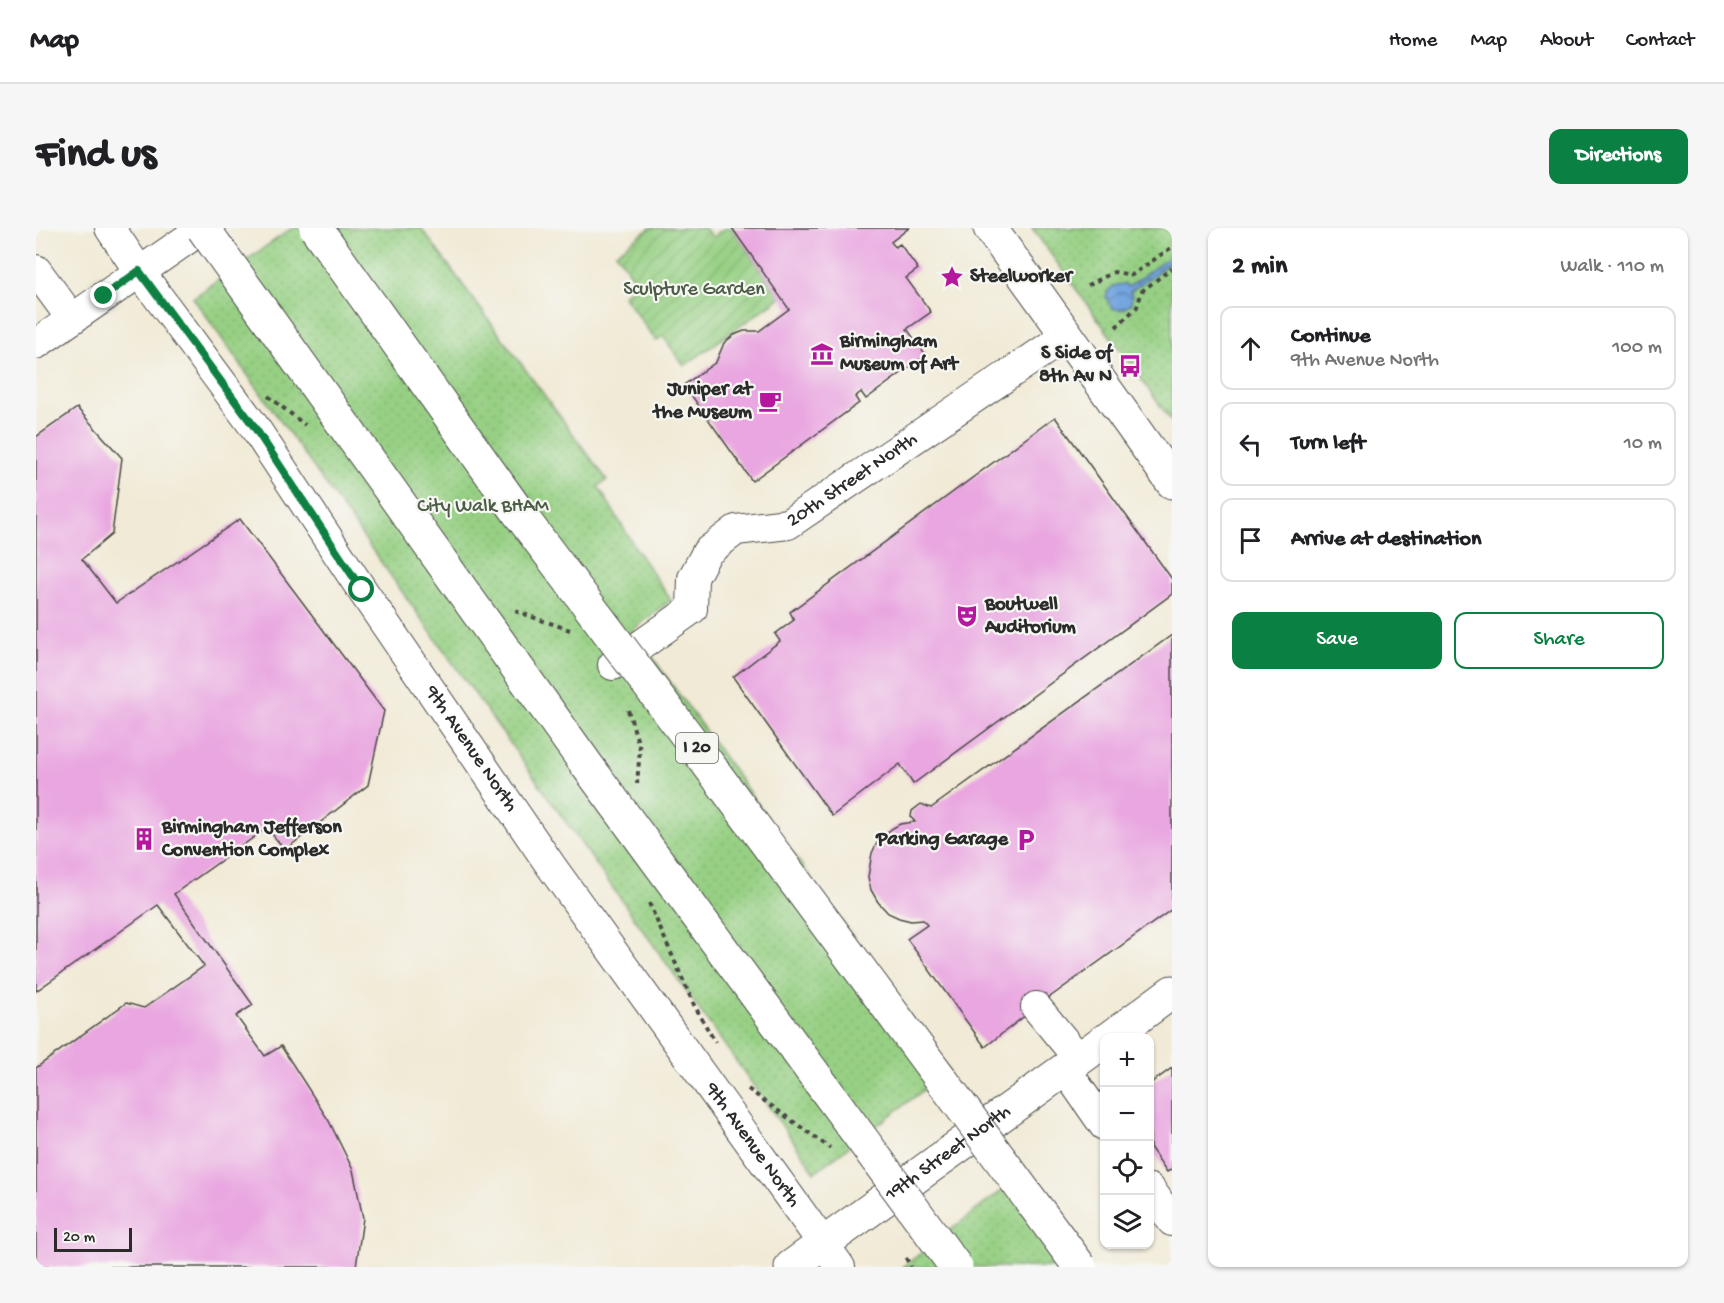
<!DOCTYPE html>
<meta charset="utf-8">
<style>
:root{--surface:#fff;--page:#f6f6f6;--text:#202124;--muted:#757577;--line:#e0e0e0;--accent:#0b8043}
body{margin:0;font-family:"Gochi Hand",sans-serif;background:var(--page);color:var(--text)}
.controls{position:absolute;right:18px;bottom:18px;display:grid;overflow:hidden;border-radius:12px;box-shadow:0 2px 4px #0004}
.controls button{width:54px;height:54px;display:grid;place-items:center;padding:0;border:0;border-bottom:2px solid var(--line);background:var(--surface);color:var(--text);font:30px sans-serif}
.scale{position:absolute;left:18px;bottom:15px;width:78px;box-sizing:border-box;padding-left:6px;border:3px solid #2b2b2b;border-top:0;font-size:16px;line-height:21px;white-space:nowrap;color:#2b2b2b;-webkit-text-stroke:4px #f6f6f2;paint-order:stroke}
.stop{position:absolute;width:18px;height:18px;margin:-14px;border:4px solid #0b8043;border-radius:50%;background:#fff}
.stop.end{background:#0b8043;border-color:#fff;box-shadow:0 2px 6px #0008}
.list{margin:0;padding:0;list-style:none}
h2{display:flex;justify-content:space-between;align-items:center;height:78px;margin:0;padding:0 24px;font-size:26px}
h2 small{font-size:20px;font-weight:400;color:var(--muted)}
.list li{display:grid;grid-template-columns:39px 1fr auto;gap:18px;align-items:center;box-sizing:border-box;height:84px;margin:0 12px 12px;padding:0 12px;border:2px solid var(--line);border-radius:12px}
.list b{display:block;font-size:22px;white-space:nowrap}
.list p{margin:0;font-size:20px;white-space:nowrap;color:var(--muted)}
.list em{font-size:20px;font-style:normal;color:var(--muted)}
.actions{display:flex;gap:12px;padding:18px 24px}
.actions a{flex:1;padding:14px 0;border:2px solid var(--accent);border-radius:12px;text-align:center;font-size:21px;color:var(--accent)}
.actions .main{background:var(--accent);color:#fff}
.icon{flex:none;width:33px;height:33px;fill:none;stroke:currentColor;stroke-width:2;stroke-linecap:round;stroke-linejoin:round}
.map{position:relative;flex:none;width:1136px;height:1039px;overflow:hidden;border-radius:12px}
header{display:flex;align-items:center;gap:36px;box-sizing:border-box;height:84px;padding:0 30px;background:var(--surface);border-bottom:2px solid var(--line)}
header strong{font-size:28px}
nav{display:flex;gap:33px;margin-inline-start:auto;font-size:21px}
.intro{display:flex;align-items:center;justify-content:space-between;box-sizing:border-box;height:144px;padding:0 36px}
h1{margin:0;font-size:42px}
.button{padding:15px 27px;border-radius:12px;background:var(--accent);color:#fff;font-size:21px;font-weight:700}
main{display:flex;gap:36px;padding:0 36px}
aside{flex:1;background:var(--surface);border-radius:12px;box-shadow:0 2px 4px #0004}
.map>svg:first-child{display:block}
.park{fill:url(#park-dots);stroke:#617e58;stroke-width:1.5}
.garden{fill:url(#garden-furrows);stroke:#617e58;stroke-width:1.5}
.water{fill:url(#water-waves);stroke:#506886;stroke-width:1.5}
.building{fill:#e9a6e0}
.lines{fill:none;stroke-linecap:round;stroke-linejoin:round}
.minor-casing{stroke:#494845;stroke-width:32}
.major-casing{stroke:#494845;stroke-width:35}
.path{stroke:#494845;stroke-width:4;stroke-dasharray:4.5 4.5;stroke-linecap:butt}
.minor{stroke:#fff;stroke-width:30}
.major{stroke:#fff;stroke-width:33}
.highway-bridge-casing{stroke:#494845;stroke-width:35;stroke-linecap:butt}
.highway-bridge{stroke:#fff;stroke-width:33}
.route{stroke:#0b8043;stroke-width:8}
.labels{text-anchor:middle;dominant-baseline:central;stroke-width:4.5;stroke-linejoin:round;paint-order:stroke}
.shield{fill:#f6f6f2;stroke:#686867;stroke-width:1.5}
.shield-label{font-size:18px;font-weight:bold;fill:#2b2b2b}
.poi-label{font-size:20px;font-weight:bold;fill:#2b2b2b;stroke:#f6f6f2;text-anchor:start}
.park-label{font-size:20px;fill:#4b5d46;stroke:#f6f6f2}
.street-label{font-size:20px;fill:#2b2b2b;stroke:#f6f6f2}
</style>
<header>
<strong>Map</strong>
<nav><a>Home</a><a>Map</a><a>About</a><a>Contact</a></nav>
</header>
<div class="intro"><h1>Find us</h1><a class="button">Directions</a></div>
<main>
<div class="map">
<svg width="1136" height="1039" viewBox="0 0 1136 1039">
<defs>
<pattern id="park-dots" width="8" height="8" patternUnits="userSpaceOnUse" patternTransform="scale(1.5)"><rect width="8" height="8" fill="#97d084"/><path d="M2 2h.1M6 6h.1" fill="none" stroke="#82b372" stroke-width="1.8" stroke-linecap="round"/></pattern>
<pattern id="garden-furrows" width="10" height="10" patternUnits="userSpaceOnUse" patternTransform="scale(1.5)"><rect width="10" height="10" fill="#97d084"/><path d="M-1 1l2-2M0 10L10 0M9 11l2-2" fill="none" stroke="#82b372"/></pattern>
<pattern id="water-waves" width="16" height="10" patternUnits="userSpaceOnUse" patternTransform="scale(1.5)"><rect width="16" height="10" fill="#76a6e0"/><path d="M0 5q4-4 8 0t8 0" fill="none" stroke="#6187b6"/></pattern>
</defs>
<rect width="100%" height="100%" fill="#f6f6f2"/>
<filter id="ink" filterUnits="userSpaceOnUse"><feTurbulence type="fractalNoise" baseFrequency=".0167" numOctaves="2"/><feDisplacementMap in="SourceGraphic" scale="12" xChannelSelector="R" yChannelSelector="G"/><feConvolveMatrix kernelMatrix="1 2 1 2 8 2 1 2 1" color-interpolation-filters="sRGB"/></filter>
<filter id="wash" filterUnits="userSpaceOnUse"><feTurbulence type="fractalNoise" baseFrequency=".008" numOctaves="4" result="noise"/><feDisplacementMap in="SourceGraphic" scale="24" xChannelSelector="R" yChannelSelector="G"/><feGaussianBlur stdDeviation="1.35" result="paint"/><feColorMatrix in="noise" values="0 0 0 0 0 0 0 0 0 0 0 0 0 0 0 0 0 1.4 0 .05"/><feComposite in="paint" operator="in"/></filter>
<g filter="url(#wash)">
<rect width="100%" height="100%" fill="#f1ead6"/>
<path class="park" d="M 256,0 L 385,0 L 571,252 L 562,258 L 602,324 L 635,372 L 597,402 L 913,843 L 779,944 L 157,70 Z
M 996,0 L 1136,0 L 1136,194 Z
M 983,949 L 1051,1039 L 867,1039 Z"/>
<path class="garden" d="M 614,0 L 669,0 L 676,9 L 689,0 L 696,0 L 745,69 L 648,138 L 627,108 L 620,113 L 587,67 L 602,56 L 580,25 Z"/>
<path class="water" d="M 1136,27 L 1136,33 L 1094,64 L 1096,67 L 1095,76 L 1085,82 L 1076,80 L 1070,69 C 1072,59 1080,56 1089,56 L 1092,59 Z"/>
<g id="blocks">
<path class="building" d="M 696,0 L 873,0 L 855,14 L 859,19 L 864,16 L 882,41 L 870,50 L 895,84 L 871,101 L 890,127 L 830,171 L 825,164 L 819,169 L 823,175 L 716,253 L 648,157 L 680,134 L 688,115 L 698,107 L 708,103 L 723,103 L 753,81 Z
M 41,180 L 86,230 L 76,306 L 46,331 L 80,375 L 204,291 L 348,483 L 332,557 L 249,622 L 231,600 L 138,666 L 217,777 L 200,788 L 229,828 L 245,818 L 293,893 L 317,942 L 327,990 L 320,1039 L 0,1039 L 0,840 L 90,775 L 108,780 L 168,738 L 122,677 L 0,763 L 0,209 Z
M 1019,189 L 1136,351 L 1136,366 L 877,556 L 864,536 L 796,588 L 697,449 L 744,413 L 739,406 L 758,392 L 754,384 Z
M 1136,407 L 1136,681 L 1000,779 L 949,819 L 871,711 L 891,697 L 887,692 L 875,693 L 863,690 L 852,685 L 842,674 L 835,662 L 832,649 L 836,625 L 841,615 L 855,601 L 864,596 L 879,594 L 875,589 L 876,583 L 885,576 L 895,580 Z
M 1136,840 L 1136,941 L 1131,944 L 1114,919 L 1114,856 Z"/>
</g>
</g>
<g filter="url(#ink)">
<use href="#blocks" fill-opacity="0" stroke="#494845" stroke-width="1.5"/>
<g class="lines">
<g class="minor-casing">
<g id="minor">
<path id="s1" d="M 74,0 L 103,43 L 217,197 L 326,362 L 515,638 L 804,1039"/>
<path d="M 0,42 L 36,91"/>
<path d="M 0,116 L 167,0"/>
<path id="s2" d="M 577,437 L 656,381 L 657,350 L 671,324 L 700,302 L 752,296 L 1031,107"/>
<path d="M 1000,779 L 1043,831"/>
<path d="M 1029,841 L 1068,897"/>
<path d="M 1114,961 L 1136,993"/>
</g>
</g>
<g class="major-casing">
<g id="major">
<path d="M 954,0 L 1136,254"/>
<path d="M 1074,810 L 1136,764"/>
<path id="s3" d="M 755,1039 L 1068,813"/>
</g>
</g>
<path class="path" d="M 1052,57 L 1078,44 L 1096,47 L 1136,19
M 1080,99 L 1101,79 L 1106,63 L 1136,40
M 232,168 L 269,197
M 479,383 L 534,402
M 592,482 L 604,521 L 601,556
M 613,675 L 658,777 L 679,814
M 712,861 L 794,920
M 870,1030 L 875,1039"/>
<use href="#minor" class="minor"/>
<use href="#major" class="major"/>
<g class="highway-bridge-casing">
<path id="highway-bridge" d="M 167,0 L 550,536 L 920,1039
M 280,0 L 482,284 L 652,509 L 1044,1039"/>
</g>
<use href="#highway-bridge" class="highway-bridge"/>
</g>
</g>
<g class="lines" filter="url(#ink)">
<path class="route" d="M 68,68 L 103,43 L 217,197 L 326,362"/>
</g>
<defs>
<g id="sight-bare" transform="scale(1.8)"><path d="M0-6L1.8-2.2L6-1.7L2.9 1.2L3.7 5.4L0 3.3L-3.7 5.4L-2.9 1.2L-6-1.7L-1.8-2.2Z" fill="#b5179e" stroke="#f6f6f2" stroke-width="2.5" paint-order="stroke"/></g>
<g id="museum-bare" transform="scale(1.8)"><path d="M0-6L6-3V-2H-6V-3ZM-5-1h2V3h-2ZM-1-1h2V3h-2ZM3-1h2V3H3ZM-6 4H6V6H-6Z" fill="#b5179e" stroke="#f6f6f2" stroke-width="2.5" paint-order="stroke"/></g>
<g id="bus-bare" transform="scale(1.8)"><path d="M-5-6H5V4H4V6H2V4H-2V6H-4V4H-5ZM-3.5-4V0h7V-4ZM-3.5 1.2v1.5H-2V1.2ZM2 1.2v1.5H3.5V1.2Z" fill="#b5179e" stroke="#f6f6f2" stroke-width="2.5" paint-order="stroke"/></g>
<g id="cafe-bare" transform="scale(1.8)"><path d="M-5.5-4.5H6V0H3Q3 3.5 0 3.5H-2.5Q-5.5 3.5-5.5 0ZM3-3.2v2h1.7v-2ZM-6 4.5H4V6H-6Z" fill="#b5179e" stroke="#f6f6f2" stroke-width="2.5" paint-order="stroke"/></g>
<g id="theatre-bare" transform="scale(1.8)"><path d="M-5-5.5Q0-4 5-5.5V0Q5 5 0 6Q-5 5-5 0ZM-3.3-2.5H-1v1.5H-3.3ZM1-2.5H3.3v1.5H1ZM-2.8 1Q0 5.5 2.8 1Z" fill="#b5179e" stroke="#f6f6f2" stroke-width="2.5" paint-order="stroke"/></g>
<g id="building-bare" transform="scale(1.8)"><path d="M-4-6H4V6H1V3H-1V6H-4ZM-2.5-4.3h1.7v1.8h-1.7ZM.8-4.3h1.7v1.8H.8ZM-2.5-1h1.7V.8h-1.7ZM.8-1h1.7V.8H.8Z" fill="#b5179e" stroke="#f6f6f2" stroke-width="2.5" paint-order="stroke"/></g>
<g id="parking-bare" transform="scale(1.8)"><path d="M-3.5-5.5H1a3.5 3.5 0 0 1 0 7H-1V5.5H-3.5ZM-1-3.4V-.6H.8a1.4 1.4 0 0 0 0-2.8Z" fill="#b5179e" stroke="#f6f6f2" stroke-width="2.5" paint-order="stroke"/></g>
</defs>
<g fill-rule="evenodd">
<use href="#sight-bare" x="916" y="49"/>
<use href="#museum-bare" x="786" y="126"/>
<use href="#bus-bare" x="1094" y="138"/>
<use href="#cafe-bare" x="734" y="173"/>
<use href="#theatre-bare" x="931" y="388"/>
<use href="#building-bare" x="108" y="611"/>
<use href="#parking-bare" x="990" y="612"/>
</g>
<g class="labels">
<rect class="shield" x="640" y="505" width="42" height="30" rx="4.5"/>
<g class="shield-label">
<text x="661" y="520">I 20</text>
</g>
<g class="poi-label">
<text x="934" y="49">Steelworker</text>
<text x="804" y="114">Birmingham<tspan x="804" dy="23">Museum of Art</tspan></text>
<text x="1076" y="126" text-anchor="end">S Side of<tspan x="1076" dy="23">8th Av N</tspan></text>
<text x="716" y="162" text-anchor="end">Juniper at<tspan x="716" dy="23">the Museum</tspan></text>
<text x="949" y="377">Boutwell<tspan x="949" dy="23">Auditorium</tspan></text>
<text x="126" y="600">Birmingham Jefferson<tspan x="126" dy="23">Convention Complex</tspan></text>
<text x="972" y="612" text-anchor="end">Parking Garage</text>
</g>
<g class="park-label">
<text x="658" y="62">Sculpture Garden</text>
<text x="447" y="279">City Walk BHAM</text>
</g>
<g class="street-label">
<text stroke="none"><textPath href="#s2" startOffset="324">20th Street North</textPath></text>
<text stroke="none"><textPath href="#s1" startOffset="634">9th Avenue North</textPath></text>
<text stroke="none"><textPath href="#s1" startOffset="1120">9th Avenue North</textPath></text>
<text stroke="none"><textPath href="#s3" startOffset="194">19th Street North</textPath></text>
</g>
</g>
</svg>
<div class="controls">
<button>+</button>
<button>−</button>
<button><svg class="icon" aria-label="locate" viewBox="0 0 24 24"><circle cx="12" cy="12" r="6"/><path d="M12 2v4M12 18v4M2 12h4M18 12h4"/></svg></button>
<button><svg class="icon" aria-label="layers" viewBox="0 0 24 24"><path d="M12 4l9 5-9 5-9-5zM3 14l9 5 9-5"/></svg></button>
</div>
<div class="scale">20 m</div>
<div class="stop" style="left:326px;top:362px"></div>
<div class="stop end" style="left:68px;top:68px"></div>
</div>
<aside>
<h2>2 min<small>Walk · 110 m</small></h2>
<ul class="list">
<li><svg class="icon" aria-label="ahead" viewBox="0 0 24 24"><path d="M12 20V5M6 11l6-6 6 6"/></svg><div><b>Continue</b><p>9th Avenue North</p></div><em>100 m</em></li>
<li><svg class="icon" aria-label="left" viewBox="0 0 24 24"><path d="M17 20v-9H6M10 6l-5 5 5 5"/></svg><div><b>Turn left</b></div><em>10 m</em></li>
<li><svg class="icon" aria-label="arrive" viewBox="0 0 24 24"><path d="M6 21V4h12l-3 4 3 4H6"/></svg><div><b>Arrive at destination</b></div></li>
</ul>
<div class="actions"><a class="main">Save</a><a>Share</a></div>
</aside>
</main>
